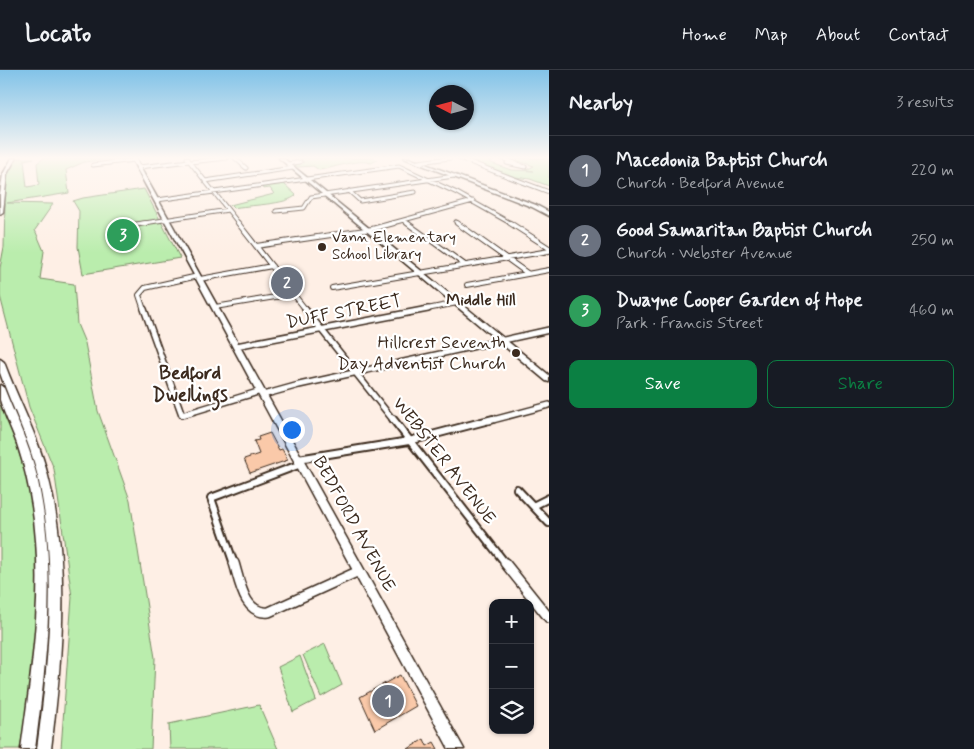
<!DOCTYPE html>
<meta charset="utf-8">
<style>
:root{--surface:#171b24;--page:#242831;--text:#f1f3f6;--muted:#9ea1a6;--line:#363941;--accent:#0b8043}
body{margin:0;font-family:Mynerve,sans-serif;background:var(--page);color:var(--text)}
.controls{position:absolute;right:15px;bottom:15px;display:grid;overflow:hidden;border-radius:10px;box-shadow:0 1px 4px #0004}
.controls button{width:45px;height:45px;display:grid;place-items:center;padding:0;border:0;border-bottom:1px solid var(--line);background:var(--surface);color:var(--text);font:25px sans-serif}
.compass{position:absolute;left:429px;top:15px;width:45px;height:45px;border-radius:50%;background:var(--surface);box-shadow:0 1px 4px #0004;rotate:276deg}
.you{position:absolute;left:291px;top:359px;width:18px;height:18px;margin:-12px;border:4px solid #fff;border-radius:50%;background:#1a73e8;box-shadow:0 0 0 8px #1a73e833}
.badge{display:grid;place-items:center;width:32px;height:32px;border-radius:50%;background:var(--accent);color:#fff;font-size:16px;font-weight:700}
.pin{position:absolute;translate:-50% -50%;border:2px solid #fff;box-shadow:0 1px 5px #0006}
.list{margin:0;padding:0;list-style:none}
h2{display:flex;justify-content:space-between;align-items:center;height:65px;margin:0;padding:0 20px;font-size:21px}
h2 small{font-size:16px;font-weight:400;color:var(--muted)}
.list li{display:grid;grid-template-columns:32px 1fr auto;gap:15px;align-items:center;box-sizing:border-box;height:70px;padding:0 20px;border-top:1px solid var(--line)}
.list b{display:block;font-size:19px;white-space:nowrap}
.list p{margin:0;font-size:16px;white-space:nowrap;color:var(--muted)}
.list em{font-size:16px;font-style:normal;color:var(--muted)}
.actions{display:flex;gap:10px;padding:15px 20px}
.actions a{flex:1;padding:11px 0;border:1px solid var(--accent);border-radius:10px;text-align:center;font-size:18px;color:var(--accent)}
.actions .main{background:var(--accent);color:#fff}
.icon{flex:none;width:28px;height:28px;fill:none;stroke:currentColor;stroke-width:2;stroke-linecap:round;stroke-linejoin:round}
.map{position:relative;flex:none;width:549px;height:679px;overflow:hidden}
header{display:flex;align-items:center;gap:30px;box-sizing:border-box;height:70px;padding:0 25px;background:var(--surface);border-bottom:1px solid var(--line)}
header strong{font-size:24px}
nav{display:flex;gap:28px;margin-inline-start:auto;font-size:18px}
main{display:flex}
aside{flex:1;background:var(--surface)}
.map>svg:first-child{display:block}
.green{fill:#baedad;stroke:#7a8c66}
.building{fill:#fac9a9;stroke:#3b2a1e}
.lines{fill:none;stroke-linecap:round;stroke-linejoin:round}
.street-far4-casing{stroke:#3b2a1e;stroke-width:5}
.street-far3-casing{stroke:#3b2a1e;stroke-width:6}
.street-far2-casing{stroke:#3b2a1e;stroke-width:8}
.street-far1-casing{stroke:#3b2a1e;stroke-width:10}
.street-casing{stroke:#3b2a1e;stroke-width:12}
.secondary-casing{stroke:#3b2a1e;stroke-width:3}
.primary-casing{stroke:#3b2a1e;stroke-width:3}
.street-far4{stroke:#fff;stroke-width:3}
.street-far3{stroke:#fff;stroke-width:4}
.street-far2{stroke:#fff;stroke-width:5}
.street-far1{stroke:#fff;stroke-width:6}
.street{stroke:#fff;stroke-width:9}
.secondary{fill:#fff;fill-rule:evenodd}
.primary{fill:#fff;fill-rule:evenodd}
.poi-dot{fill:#3b2a1e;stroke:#fff;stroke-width:2}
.labels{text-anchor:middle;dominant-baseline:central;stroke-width:4.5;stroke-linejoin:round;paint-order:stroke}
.far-poi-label{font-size:15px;fill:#3b2a1e;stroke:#fff;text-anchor:start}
.far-neighbourhood-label{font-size:16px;font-weight:bold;fill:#3b2a1e;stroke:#fff}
.street-label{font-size:18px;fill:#3b2a1e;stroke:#fff}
.poi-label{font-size:18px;fill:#3b2a1e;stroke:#fff;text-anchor:end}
.neighbourhood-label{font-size:19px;font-weight:bold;fill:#3b2a1e;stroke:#fff}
</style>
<header>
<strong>Locato</strong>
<nav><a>Home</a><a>Map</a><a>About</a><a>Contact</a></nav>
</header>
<main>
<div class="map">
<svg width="549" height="679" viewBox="0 0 549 679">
<rect width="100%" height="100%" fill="#feefe5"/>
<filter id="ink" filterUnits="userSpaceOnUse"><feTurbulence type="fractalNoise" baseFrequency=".02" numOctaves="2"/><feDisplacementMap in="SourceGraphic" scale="10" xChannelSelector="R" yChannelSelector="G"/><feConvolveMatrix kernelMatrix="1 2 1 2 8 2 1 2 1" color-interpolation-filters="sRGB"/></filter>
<g filter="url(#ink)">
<path class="green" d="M 14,88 L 34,88 L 24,90 L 27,117 L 39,115 L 37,93 L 44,88 L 115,88 L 84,92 L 66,100 L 69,123 L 7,133 L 53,134 L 35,160 L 44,181 L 40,209 L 74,214 L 77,254 L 85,273 L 98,341 L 130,430 L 155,588 L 151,679 L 61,679 L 72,527 L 54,399 L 29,337 L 0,226 L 0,198 L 4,177 L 5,133 L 1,133 L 6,102 Z
M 300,88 L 373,88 L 377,90 L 371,93 C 359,88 334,98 319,100 L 313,96 L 298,97 L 293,94 L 304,92 Z
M 460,88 L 496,88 L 489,92 L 511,100 L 534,101 L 526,100 L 534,96 L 518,91 L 515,88 L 549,88 L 549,116 L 530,109 L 508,106 Z
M 283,113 L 296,125 C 288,135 247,135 233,138 L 230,135 L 274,124 L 270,118 L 263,119 L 262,116 Z
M 144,119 L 180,188 L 83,204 L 78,177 L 79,141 L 73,131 L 83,128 Z
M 0,332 C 11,359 21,385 28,414 C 46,498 34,596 20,679 L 0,679 Z
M 325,574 L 342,615 L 321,627 L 303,585 Z
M 300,586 L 316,630 L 293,642 L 278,597 Z
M 259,635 L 278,679 L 170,679 L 169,654 Z"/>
<path class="building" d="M 270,363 L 279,380 L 282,379 L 288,390 L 250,403 L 244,389 L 259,384 L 254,371 L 259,370 L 258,367 Z
M 400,605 L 416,636 L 375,660 L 360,627 Z
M 424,669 L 427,676 L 434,672 L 438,679 L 408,679 Z"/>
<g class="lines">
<g class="street-far4-casing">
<path id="street-far4" d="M 187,88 L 239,154
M 235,88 L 246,98
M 459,88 L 549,122
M 502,88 L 510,91
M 510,91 L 525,97 L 507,93 Z
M 190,92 L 227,88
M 418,92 L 450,88
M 288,94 L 300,92
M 93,95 L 134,90
M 139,97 L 189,91
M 205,111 L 293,98
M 349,121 L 360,131 L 415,122
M 157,130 L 399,96 L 457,123 L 512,154
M 276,141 L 304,138 L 311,127 L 454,106
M 404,151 L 409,154
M 456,152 L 459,154
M 138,154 L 228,140
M 389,154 L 473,131"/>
</g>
<g class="street-far3-casing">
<path id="street-far3" d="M 238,153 L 306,240
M 407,153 L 465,195
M 457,153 L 527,203
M 510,153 L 549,178
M 256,176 L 372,159 L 394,153
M 119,180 L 121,166 L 127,156 L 146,153
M 200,209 L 272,196
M 467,215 L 549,200
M 332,218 L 549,181
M 215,237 L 294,224
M 144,240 L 139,225 L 145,218 L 198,206
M 422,240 L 457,233"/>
</g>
<g class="street-far2-casing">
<path id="street-far2" d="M 144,239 L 182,345 L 261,321
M 305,239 L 394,351
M 236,276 L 428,239
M 263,325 L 299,315 L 549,260
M 489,351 L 549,335"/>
</g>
<g class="street-far1-casing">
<path id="street-far1" d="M 393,349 L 506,494
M 298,389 L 409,371 L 493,349
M 517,419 L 549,453
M 533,436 L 549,428
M 234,494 L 211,428 L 301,394"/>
</g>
<g class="street-casing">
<path id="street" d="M 234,493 C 240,512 244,545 269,542 L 359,501
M 505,493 L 549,548"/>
</g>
<g class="secondary-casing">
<path id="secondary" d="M 131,88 L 135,88 L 464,679 L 449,679 Z
M 279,88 L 283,88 L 549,305 L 549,312 L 546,311 Z
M 404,88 L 409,88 L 536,135 L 549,142 L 549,146 L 532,137 Z"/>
</g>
<g class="primary-casing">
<path id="primary" d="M 12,88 L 16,88 L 7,104 L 3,142 L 0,144 L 0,124 L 3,104 Z
M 0,289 L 4,292 C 18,330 38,366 48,406 C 71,495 62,589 51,679 L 37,679 C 49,589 58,496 38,407 C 30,371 12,338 0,303 Z
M 0,315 L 4,318 C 15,346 29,374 36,403 C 58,494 47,588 35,679 L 21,679 C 32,599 45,516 32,436 C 29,417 25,398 19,380 C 14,363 5,347 0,330 C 0,325 0,320 0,315 Z"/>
</g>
<use href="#street-far4" class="street-far4"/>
<use href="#street-far3" class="street-far3"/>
<use href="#street-far2" class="street-far2"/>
<use href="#street-far1" class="street-far1"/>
<use href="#street" class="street"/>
<use href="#secondary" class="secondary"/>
<use href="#primary" class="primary"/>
</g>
</g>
<linearGradient id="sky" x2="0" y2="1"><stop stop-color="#82c3e8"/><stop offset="0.48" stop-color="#fff8f3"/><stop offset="1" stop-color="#fff8f3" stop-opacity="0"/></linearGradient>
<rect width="549" height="183" fill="url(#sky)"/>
<g class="poi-dot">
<circle cx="322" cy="177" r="5"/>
<circle cx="516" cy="283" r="5"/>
</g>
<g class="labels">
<g class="far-poi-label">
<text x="332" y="168">Vann Elementary<tspan x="332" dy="17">School Library</tspan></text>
</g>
<g class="far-neighbourhood-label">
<text x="481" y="230">Middle Hill</text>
</g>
<g class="street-label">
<text transform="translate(344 242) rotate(-11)">DUFF STREET</text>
<text transform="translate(444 391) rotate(52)">WEBSTER AVENUE</text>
<text transform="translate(354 454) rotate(61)">BEDFORD AVENUE</text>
</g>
<g class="poi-label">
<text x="506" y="273">Hillcrest Seventh<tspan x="506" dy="21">Day Adventist Church</tspan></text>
</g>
<g class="neighbourhood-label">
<text x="190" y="303">Bedford<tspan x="190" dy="22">Dwellings</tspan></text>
</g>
</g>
</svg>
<div class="controls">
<button>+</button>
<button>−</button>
<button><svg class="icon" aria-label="layers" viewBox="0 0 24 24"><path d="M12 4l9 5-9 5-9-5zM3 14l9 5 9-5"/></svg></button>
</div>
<svg class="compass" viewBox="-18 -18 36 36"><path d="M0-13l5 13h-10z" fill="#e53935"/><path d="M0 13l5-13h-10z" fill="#9ea1a6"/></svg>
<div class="you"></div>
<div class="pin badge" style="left:388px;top:631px;background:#6b7280">1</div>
<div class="pin badge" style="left:287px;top:213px;background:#6b7280">2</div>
<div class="pin badge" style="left:123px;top:165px;background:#2e9e5b">3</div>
</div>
<aside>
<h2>Nearby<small>3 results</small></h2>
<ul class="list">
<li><span class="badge" style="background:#6b7280">1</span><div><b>Macedonia Baptist Church</b><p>Church · Bedford Avenue</p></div><em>220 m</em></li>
<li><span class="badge" style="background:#6b7280">2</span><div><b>Good Samaritan Baptist Church</b><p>Church · Webster Avenue</p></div><em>250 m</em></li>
<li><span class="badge" style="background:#2e9e5b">3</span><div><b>Dwayne Cooper Garden of Hope</b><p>Park · Francis Street</p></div><em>460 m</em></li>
</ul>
<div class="actions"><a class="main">Save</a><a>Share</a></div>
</aside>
</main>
